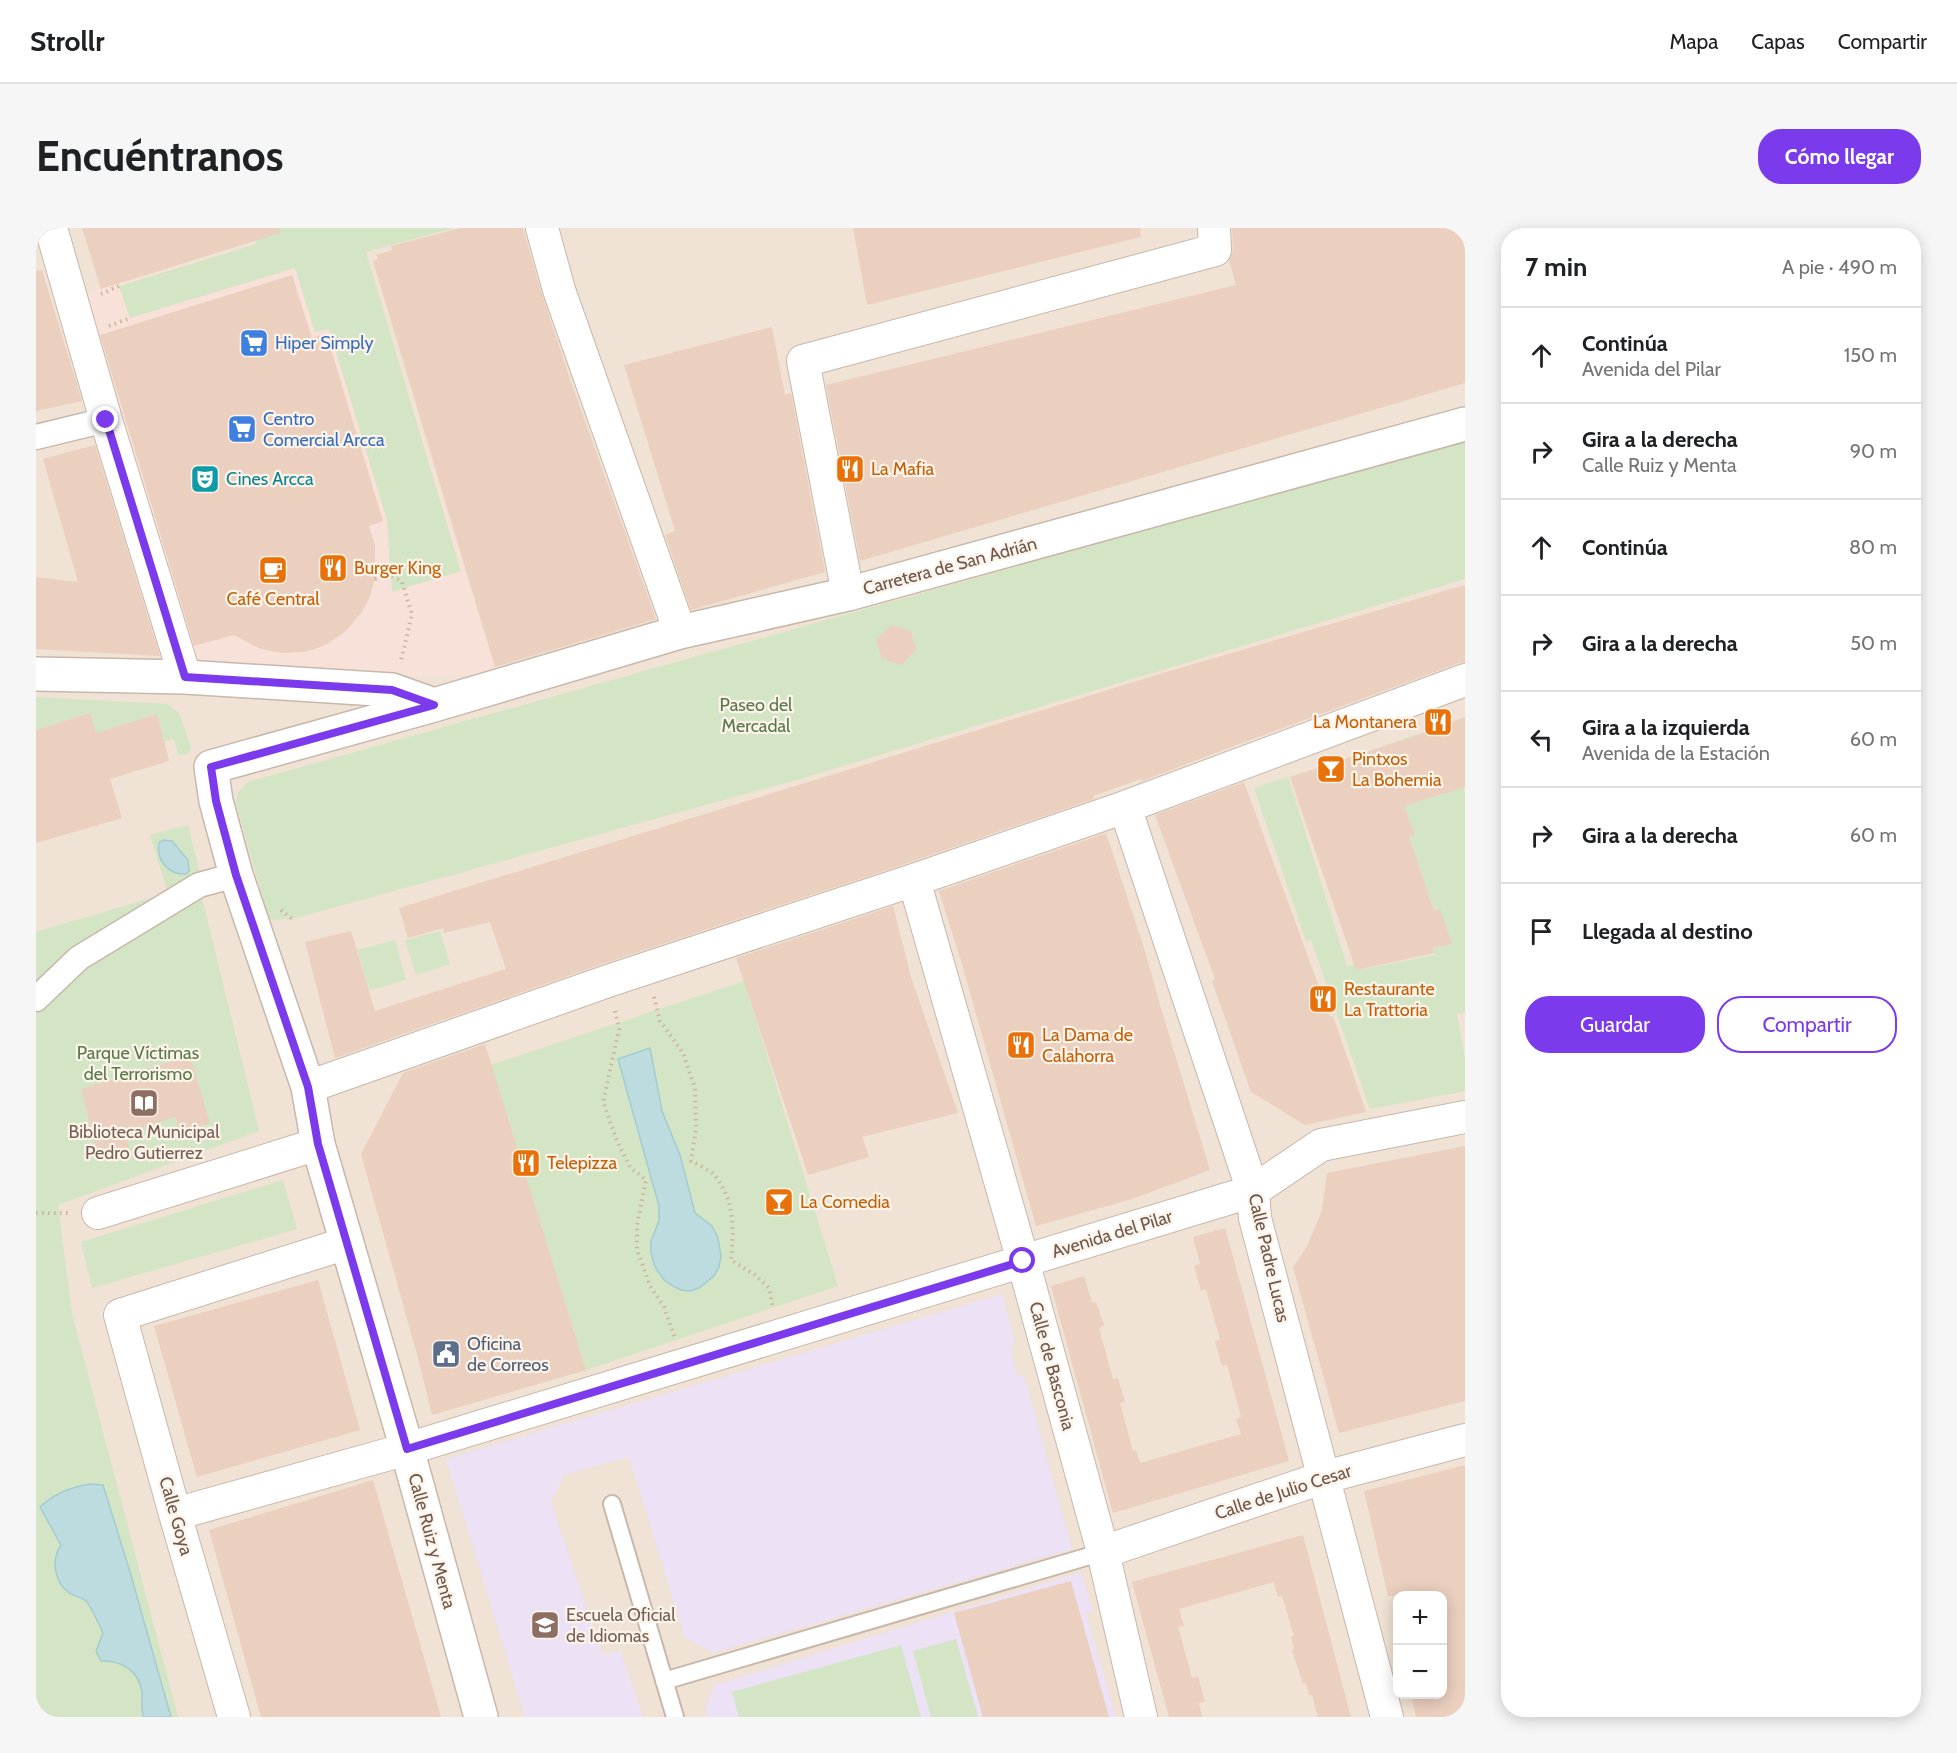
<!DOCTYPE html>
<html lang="es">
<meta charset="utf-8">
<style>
:root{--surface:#fff;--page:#f6f6f6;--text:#202124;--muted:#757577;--line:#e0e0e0;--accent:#7c3aed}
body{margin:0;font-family:Cabin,sans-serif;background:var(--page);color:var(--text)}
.controls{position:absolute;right:18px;bottom:18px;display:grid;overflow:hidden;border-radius:12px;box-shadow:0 3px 15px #0003}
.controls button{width:54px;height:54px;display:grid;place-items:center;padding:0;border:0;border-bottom:2px solid var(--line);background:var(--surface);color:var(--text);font:30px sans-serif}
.stop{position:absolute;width:18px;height:18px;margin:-14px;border:4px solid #7c3aed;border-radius:50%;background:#fff}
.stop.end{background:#7c3aed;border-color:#fff;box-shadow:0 2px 6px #0008}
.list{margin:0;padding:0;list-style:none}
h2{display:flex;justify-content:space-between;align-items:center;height:78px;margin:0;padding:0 24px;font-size:26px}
h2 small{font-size:20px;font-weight:400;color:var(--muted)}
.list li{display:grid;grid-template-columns:39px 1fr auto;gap:18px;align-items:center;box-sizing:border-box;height:96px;padding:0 24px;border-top:2px solid var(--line)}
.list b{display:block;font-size:22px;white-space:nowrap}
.list p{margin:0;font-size:20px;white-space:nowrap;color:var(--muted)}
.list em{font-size:20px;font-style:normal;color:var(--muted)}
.actions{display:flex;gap:12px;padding:18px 24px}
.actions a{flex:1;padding:14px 0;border:2px solid var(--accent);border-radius:24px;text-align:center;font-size:21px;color:var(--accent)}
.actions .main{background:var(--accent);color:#fff}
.icon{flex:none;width:33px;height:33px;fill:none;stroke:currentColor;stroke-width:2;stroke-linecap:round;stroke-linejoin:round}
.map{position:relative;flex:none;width:1429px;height:1489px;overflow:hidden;border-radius:24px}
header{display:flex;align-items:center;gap:36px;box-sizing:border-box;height:84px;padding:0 30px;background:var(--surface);border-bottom:2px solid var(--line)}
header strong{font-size:28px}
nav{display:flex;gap:33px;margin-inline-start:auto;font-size:21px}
.intro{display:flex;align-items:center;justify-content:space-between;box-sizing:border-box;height:144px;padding:0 36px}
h1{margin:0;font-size:42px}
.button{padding:15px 27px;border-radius:24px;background:var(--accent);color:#fff;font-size:21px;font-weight:700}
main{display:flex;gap:36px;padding:0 36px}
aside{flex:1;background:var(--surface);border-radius:24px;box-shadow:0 3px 15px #0003}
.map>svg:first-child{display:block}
.residential{fill:#f0e2d4;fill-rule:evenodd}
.commercial{fill:#f8e1d9}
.education{fill:#ede1f5}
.green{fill:#d3e5c5}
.water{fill:#bcdce0;stroke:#a3cbd0;stroke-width:1.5}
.building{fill:#ebcfbf}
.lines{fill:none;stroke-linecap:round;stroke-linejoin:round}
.service-casing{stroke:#c8b8ac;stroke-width:20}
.pedestrian-casing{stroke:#c8b8ac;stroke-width:27}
.minor-casing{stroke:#c8b8ac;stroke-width:34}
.tertiary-casing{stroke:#c8b8ac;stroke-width:36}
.path{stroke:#cfb2a3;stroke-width:4;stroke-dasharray:1.5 4.5;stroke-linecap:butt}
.service{stroke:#fff;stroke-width:16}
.pedestrian{stroke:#fff;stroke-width:24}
.minor{stroke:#fff;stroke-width:32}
.tertiary{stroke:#fff;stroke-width:33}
.route{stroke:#7c3aed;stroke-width:8}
.labels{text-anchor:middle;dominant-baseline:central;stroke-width:4.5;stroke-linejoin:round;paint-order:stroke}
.shop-label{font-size:18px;fill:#366cbe;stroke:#fcf4ea;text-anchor:start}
.food-label{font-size:18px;fill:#c56008;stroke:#fcf4ea;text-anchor:start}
.culture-label{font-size:18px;fill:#0d838f;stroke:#fcf4ea;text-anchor:start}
.street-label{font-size:18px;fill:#6e584d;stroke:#fcf4ea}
.park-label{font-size:18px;fill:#59794a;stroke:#fcf4ea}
.education-label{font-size:18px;fill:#785e54;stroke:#fcf4ea}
.service-label{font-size:18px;fill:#4e5e75;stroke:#fcf4ea;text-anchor:start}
</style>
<header>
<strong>Strollr</strong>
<nav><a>Mapa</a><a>Capas</a><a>Compartir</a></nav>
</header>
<div class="intro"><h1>Encuéntranos</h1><a class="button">Cómo llegar</a></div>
<main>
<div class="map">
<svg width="1429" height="1489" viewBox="0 0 1429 1489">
<rect width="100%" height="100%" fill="#f9f0e4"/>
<path class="residential" d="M 0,0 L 1429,0 L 1429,1489 L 0,1489 ZM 1362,1368 L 1406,1368 L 1406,1466 L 1362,1466 Z"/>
<path class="commercial" d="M 275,0 L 329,24 L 461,446 L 379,448 L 160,434 L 51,65 Z"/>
<path class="education" d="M 966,1066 L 979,1115 L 974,1118 L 982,1149 L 988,1147 L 1036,1321 L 677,1425 L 649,1410 L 593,1229 L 528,1247 L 515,1275 L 567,1427 L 584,1422 L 607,1489 L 489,1489 L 410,1231 Z
M 1045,1344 L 1057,1383 L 1050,1386 L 1080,1489 L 672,1489 L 669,1480 L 679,1457 Z"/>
<path class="green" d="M 216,0 L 418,0 L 330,24 L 425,343 L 356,364 L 351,292 L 293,101 L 279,104 L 259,40 L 94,90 L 83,58 L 220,16 Z
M 1429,213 L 1429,351 L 760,552 L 256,691 L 233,692 L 200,575 L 202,564 L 212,554 Z
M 0,469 L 131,476 L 143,485 L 155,519 L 153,524 L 148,527 L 142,526 L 138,511 L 128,513 L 121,486 L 60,505 L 53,485 L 0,502 Z
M 1379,507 L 1389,571 L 1408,566 L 1408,543 L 1423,539 L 1429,567 L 1429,784 L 1421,786 L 1429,831 L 1429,863 L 1334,881 L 1275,712 L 1270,713 L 1218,560 L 1252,549 L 1311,738 L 1325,736 L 1327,741 L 1399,727 L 1396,720 L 1416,716 L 1403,681 L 1398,683 L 1395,672 L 1390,673 L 1390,660 L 1373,609 L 1378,607 L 1345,519 Z
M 152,597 L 166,653 L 163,657 L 223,903 L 22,977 L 36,1086 L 142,1489 L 0,1489 L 0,704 L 132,665 L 114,607 Z
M 404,703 L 414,736 L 380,747 L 369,712 Z
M 359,712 L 370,752 L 333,762 L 321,722 Z
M 708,753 L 802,1058 L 550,1142 L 455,837 Z
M 247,952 L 261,1001 L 56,1060 L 45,1014 Z
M 920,1411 L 942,1489 L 895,1489 L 877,1423 Z
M 865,1417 L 885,1489 L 703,1489 L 696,1464 Z"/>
<path class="water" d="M 127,612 L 136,613 L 152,632 L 153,643 L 150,646 C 132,647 120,632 123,615 Z
M 614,820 L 626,883 L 644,927 L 659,985 L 676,998 L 682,1010 L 685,1028 L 683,1039 L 678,1048 L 663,1060 L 654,1063 L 645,1062 L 637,1058 L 628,1052 L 619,1039 L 615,1025 L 615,1013 L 623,993 L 623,978 L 582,831 Z
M 54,1256 L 67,1257 L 94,1344 L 135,1489 L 108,1489 C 104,1481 107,1474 106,1465 C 104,1443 85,1432 65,1433 L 60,1423 L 67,1405 C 63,1397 55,1377 49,1372 C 44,1369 37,1368 32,1364 C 18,1353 15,1332 25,1317 L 4,1279 C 18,1266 35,1259 54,1256 Z"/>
<path class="building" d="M 46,0 L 243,0 L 244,5 L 65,61 Z
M 425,0 L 487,0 L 506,67 L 534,151 L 620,391 L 459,439 L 337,33 L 342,31 L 340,27 L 356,22 L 355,18 Z
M 817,0 L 1104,0 L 1105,9 L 831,77 Z
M 1196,0 L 1429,0 L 1429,155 L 824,333 L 790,157 L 1200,57 L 1193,32 L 1197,22 Z
M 6,42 L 46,173 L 0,183 L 0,43 Z
M 256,47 L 276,110 L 290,105 L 347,293 L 333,298 L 339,318 L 339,351 L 333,371 L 325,385 L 309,404 L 291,416 L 279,421 L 268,424 L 246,425 L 225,421 L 198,407 L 158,418 L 64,107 Z
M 736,99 L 749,167 L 755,165 L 789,344 L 655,382 L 629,307 L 639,303 L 588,137 Z
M 59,217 L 124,428 L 0,421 L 0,349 L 42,354 L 7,231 Z
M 1429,357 L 1429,434 L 1423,435 L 1195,519 L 1106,553 L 1105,551 L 1057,568 L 1058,571 L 848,643 L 566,736 L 299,830 L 269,714 L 315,703 L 339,783 L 470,741 L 454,694 L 408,705 L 407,700 L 372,710 L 363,680 L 1127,445 Z
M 855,397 L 875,403 L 880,421 L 866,437 L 846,431 L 840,412 Z
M 54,485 L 60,505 L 121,486 L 133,533 L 74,551 L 86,590 L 0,615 L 0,502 Z
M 1429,489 L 1429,559 L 1368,578 L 1379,607 L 1373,609 L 1398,683 L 1404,681 L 1416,716 L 1396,720 L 1398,725 L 1320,742 L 1254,549 L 1379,508 Z
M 1208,554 L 1294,789 L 1297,788 L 1330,884 L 1269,897 L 1215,864 L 1176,753 L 1179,751 L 1119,587 Z
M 1070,605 L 1109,723 L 1124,777 L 1174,942 L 1096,971 L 1000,998 L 925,733 L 903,663 Z
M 857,678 L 875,749 L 922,885 L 826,909 L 833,929 L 772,947 L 700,730 Z
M 449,816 L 550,1142 L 396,1187 L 382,1130 L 325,926 L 367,845 Z
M 154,828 L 174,895 L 144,904 L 140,889 L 88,905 L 93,919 L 62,928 L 45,861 Z
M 1429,918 L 1429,1173 L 1303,1205 L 1257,1039 L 1270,1020 L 1280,997 L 1286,982 L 1291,945 Z
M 1189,1000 L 1253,1233 L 1077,1285 L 1015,1058 L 1048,1048 L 1056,1075 L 1060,1074 L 1068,1097 L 1063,1100 L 1077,1151 L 1082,1150 L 1089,1173 L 1084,1175 L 1097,1223 L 1100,1222 L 1104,1235 L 1205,1206 L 1200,1191 L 1205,1189 L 1191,1137 L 1186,1138 L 1179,1113 L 1184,1112 L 1170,1061 L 1165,1063 L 1158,1038 L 1164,1036 L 1157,1009 Z
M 282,1052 L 324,1202 L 161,1249 L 118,1098 Z
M 1429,1237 L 1429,1489 L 1380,1489 L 1375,1467 L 1407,1467 L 1407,1368 L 1352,1368 L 1328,1263 Z
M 337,1252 L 405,1489 L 225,1489 L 173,1302 Z
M 1267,1307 L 1315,1489 L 1282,1489 L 1276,1467 L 1273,1467 L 1270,1455 L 1267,1456 L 1256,1422 L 1258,1421 L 1255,1409 L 1258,1408 L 1246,1368 L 1242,1369 L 1238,1354 L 1143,1381 L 1148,1398 L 1142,1399 L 1156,1450 L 1162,1448 L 1169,1474 L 1163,1475 L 1166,1489 L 1133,1489 L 1096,1354 Z
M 1035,1353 L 1073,1489 L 947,1489 L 918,1385 Z"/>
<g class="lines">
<g class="service-casing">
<path id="service" d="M 576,1276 L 639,1489
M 628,1453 L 1067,1324"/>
</g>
<g class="pedestrian-casing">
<path id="pedestrian" d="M 0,209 L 70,192
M 0,771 L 43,730 L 163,657 L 200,647"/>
</g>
<g class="minor-casing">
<path id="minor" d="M 15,0 L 70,192 L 149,449
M 506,0 L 523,62 L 644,404
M 812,366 L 767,133 L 1179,22 L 1178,0
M 1089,579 L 1217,963 L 1219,990 L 1351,1489
M 878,652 L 987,1033 L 1067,1324 L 1105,1489
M 272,859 L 572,753 L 878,652 L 1089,579 L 1429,452
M 62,985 L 282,916
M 139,1286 L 371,1221 L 1217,963 L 1285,917 L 1429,889
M 1067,1324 L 1289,1249 L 1429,1212
M 198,1489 L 139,1286 L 84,1087 L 311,1015"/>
</g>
<g class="tertiary-casing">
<path id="tertiary" d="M 0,446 L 149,449 L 356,462 L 398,477
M 445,1489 L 371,1221 L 282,916 L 272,859 L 200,647 L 180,573 L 175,539 L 398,477 L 644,404 L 812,366 L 1429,196"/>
</g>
<path class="path" d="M 65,66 L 83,58
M 73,98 L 94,90
M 339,351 L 355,347 L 366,354 L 376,386 L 365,433
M 245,682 L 256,691
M 618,769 L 624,793 L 647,825 L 659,860 L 660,901 L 655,933 C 663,937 674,942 679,948 C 699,972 698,1003 695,1032 L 719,1047 L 733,1060 L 737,1080
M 579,783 L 583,801 L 567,874 L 581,913 L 594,939 L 610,952 L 601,997 L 601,1021 L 614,1058 L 628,1079 L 639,1110
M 0,985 L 34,985"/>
<use href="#service" class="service"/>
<use href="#pedestrian" class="pedestrian"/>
<use href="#minor" class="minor"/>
<use href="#tertiary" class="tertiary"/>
</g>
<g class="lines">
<path class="route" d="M 70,192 L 149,449 L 356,462 L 398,477 L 175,539 L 180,573 L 200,647 L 272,859 L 282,916 L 371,1221 L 987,1033"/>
</g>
<defs>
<g id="supermarket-square" transform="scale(1.5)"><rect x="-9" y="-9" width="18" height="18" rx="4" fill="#3f7fe0" stroke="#fcf4ea"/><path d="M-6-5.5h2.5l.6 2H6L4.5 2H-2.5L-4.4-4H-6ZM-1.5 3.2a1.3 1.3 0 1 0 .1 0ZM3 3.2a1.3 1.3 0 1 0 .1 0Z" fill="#fff"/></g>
<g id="restaurant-square" transform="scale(1.5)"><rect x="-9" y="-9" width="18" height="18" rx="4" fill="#e8710a" stroke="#fcf4ea"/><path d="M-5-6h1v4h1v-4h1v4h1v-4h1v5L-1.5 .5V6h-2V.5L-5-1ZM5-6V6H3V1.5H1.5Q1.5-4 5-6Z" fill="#fff"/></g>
<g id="theatre-square" transform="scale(1.5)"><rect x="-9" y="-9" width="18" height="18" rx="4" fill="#0f9aa8" stroke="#fcf4ea"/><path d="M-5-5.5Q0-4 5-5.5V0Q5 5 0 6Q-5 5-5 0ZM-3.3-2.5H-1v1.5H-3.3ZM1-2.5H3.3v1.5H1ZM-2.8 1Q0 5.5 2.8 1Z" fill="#fff"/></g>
<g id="cafe-square" transform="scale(1.5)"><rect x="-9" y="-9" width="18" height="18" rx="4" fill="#e8710a" stroke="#fcf4ea"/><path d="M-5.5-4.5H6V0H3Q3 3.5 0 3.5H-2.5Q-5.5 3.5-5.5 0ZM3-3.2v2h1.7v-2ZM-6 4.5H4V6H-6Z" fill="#fff"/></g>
<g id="bar-square" transform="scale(1.5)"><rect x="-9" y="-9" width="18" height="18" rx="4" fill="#e8710a" stroke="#fcf4ea"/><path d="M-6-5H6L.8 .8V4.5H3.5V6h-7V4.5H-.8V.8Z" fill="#fff"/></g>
<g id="library-square" transform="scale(1.5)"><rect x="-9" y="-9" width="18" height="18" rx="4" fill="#8d6e63" stroke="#fcf4ea"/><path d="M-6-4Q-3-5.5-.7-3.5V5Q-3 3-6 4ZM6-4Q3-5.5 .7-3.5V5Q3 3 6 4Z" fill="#fff"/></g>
<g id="civic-square" transform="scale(1.5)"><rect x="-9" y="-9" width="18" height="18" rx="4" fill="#5c6f8a" stroke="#fcf4ea"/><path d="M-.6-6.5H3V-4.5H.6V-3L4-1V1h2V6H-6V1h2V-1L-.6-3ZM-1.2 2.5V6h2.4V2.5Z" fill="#fff"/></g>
<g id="university-square" transform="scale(1.5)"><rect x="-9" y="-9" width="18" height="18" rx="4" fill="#8d6e63" stroke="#fcf4ea"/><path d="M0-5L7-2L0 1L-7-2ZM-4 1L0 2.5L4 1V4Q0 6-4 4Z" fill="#fff"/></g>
</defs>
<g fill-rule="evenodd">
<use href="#supermarket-square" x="218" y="115"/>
<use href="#supermarket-square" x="206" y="201"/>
<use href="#restaurant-square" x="814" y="241"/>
<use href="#theatre-square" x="169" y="251"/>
<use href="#restaurant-square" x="297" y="340"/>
<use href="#cafe-square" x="237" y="342"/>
<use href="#restaurant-square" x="1402" y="494"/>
<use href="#bar-square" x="1295" y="541"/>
<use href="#restaurant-square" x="1287" y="771"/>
<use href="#restaurant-square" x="985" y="817"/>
<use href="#library-square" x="108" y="875"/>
<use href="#restaurant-square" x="490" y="935"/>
<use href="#bar-square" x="743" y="974"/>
<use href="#civic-square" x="410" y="1126"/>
<use href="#university-square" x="509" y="1397"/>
</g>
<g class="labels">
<g class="shop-label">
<text x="239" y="115">Hiper Simply</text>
<text x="227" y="191">Centro<tspan x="227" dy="21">Comercial Arcca</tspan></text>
</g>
<g class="food-label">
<text x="835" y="241">La Mafia</text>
<text x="318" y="340">Burger King</text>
<text x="237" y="371" text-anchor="middle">Café Central</text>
<text x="1381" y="494" text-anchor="end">La Montanera</text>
<text x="1316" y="531">Pintxos<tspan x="1316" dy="21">La Bohemia</tspan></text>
<text x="1308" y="761">Restaurante<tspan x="1308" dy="21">La Trattoria</tspan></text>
<text x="1006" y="807">La Dama de<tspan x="1006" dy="21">Calahorra</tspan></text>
<text x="511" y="935">Telepizza</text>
<text x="764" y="974">La Comedia</text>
</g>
<g class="culture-label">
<text x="190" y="251">Cines Arcca</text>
</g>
<g class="street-label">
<text transform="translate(914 338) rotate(-15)">Carretera de San Adrián</text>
<text transform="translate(1076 1006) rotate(-17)">Avenida del Pilar</text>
<text transform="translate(1233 1030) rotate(77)">Calle Padre Lucas</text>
<text transform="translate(1016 1138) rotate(75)">Calle de Basconia</text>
<text transform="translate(1247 1264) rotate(-18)">Calle de Julio Cesar</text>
<text transform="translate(140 1288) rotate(74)">Calle Goya</text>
<text transform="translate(396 1313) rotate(75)">Calle Ruiz y Menta</text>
</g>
<g class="park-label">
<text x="720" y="477">Paseo del<tspan x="720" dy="21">Mercadal</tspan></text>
<text x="102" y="825">Parque Víctimas<tspan x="102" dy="21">del Terrorismo</tspan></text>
</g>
<g class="education-label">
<text x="108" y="904">Biblioteca Municipal<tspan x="108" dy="21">Pedro Gutierrez</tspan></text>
<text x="530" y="1387" text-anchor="start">Escuela Oficial<tspan x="530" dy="21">de Idiomas</tspan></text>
</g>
<g class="service-label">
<text x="431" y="1116">Oficina<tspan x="431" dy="21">de Correos</tspan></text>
</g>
</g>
</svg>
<div class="controls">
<button>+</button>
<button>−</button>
</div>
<div class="stop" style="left:987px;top:1033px"></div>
<div class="stop end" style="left:70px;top:192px"></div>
</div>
<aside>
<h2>7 min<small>A pie · 490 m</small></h2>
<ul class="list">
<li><svg class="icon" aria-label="ahead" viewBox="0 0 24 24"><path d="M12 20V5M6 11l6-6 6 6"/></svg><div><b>Continúa</b><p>Avenida del Pilar</p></div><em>150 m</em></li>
<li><svg class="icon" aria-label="right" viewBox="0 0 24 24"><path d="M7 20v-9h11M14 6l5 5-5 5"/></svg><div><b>Gira a la derecha</b><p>Calle Ruiz y Menta</p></div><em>90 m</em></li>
<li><svg class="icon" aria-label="ahead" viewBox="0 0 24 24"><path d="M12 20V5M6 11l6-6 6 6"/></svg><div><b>Continúa</b></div><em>80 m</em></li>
<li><svg class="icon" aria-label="right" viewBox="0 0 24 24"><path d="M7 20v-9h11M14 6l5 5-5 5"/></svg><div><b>Gira a la derecha</b></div><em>50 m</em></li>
<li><svg class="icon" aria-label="left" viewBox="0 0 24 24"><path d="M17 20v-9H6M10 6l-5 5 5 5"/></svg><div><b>Gira a la izquierda</b><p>Avenida de la Estación</p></div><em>60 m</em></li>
<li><svg class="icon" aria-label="right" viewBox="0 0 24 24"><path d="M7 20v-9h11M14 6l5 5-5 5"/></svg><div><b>Gira a la derecha</b></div><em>60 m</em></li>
<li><svg class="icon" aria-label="arrive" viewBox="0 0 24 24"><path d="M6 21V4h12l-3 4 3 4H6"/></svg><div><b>Llegada al destino</b></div></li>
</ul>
<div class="actions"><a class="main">Guardar</a><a>Compartir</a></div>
</aside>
</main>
